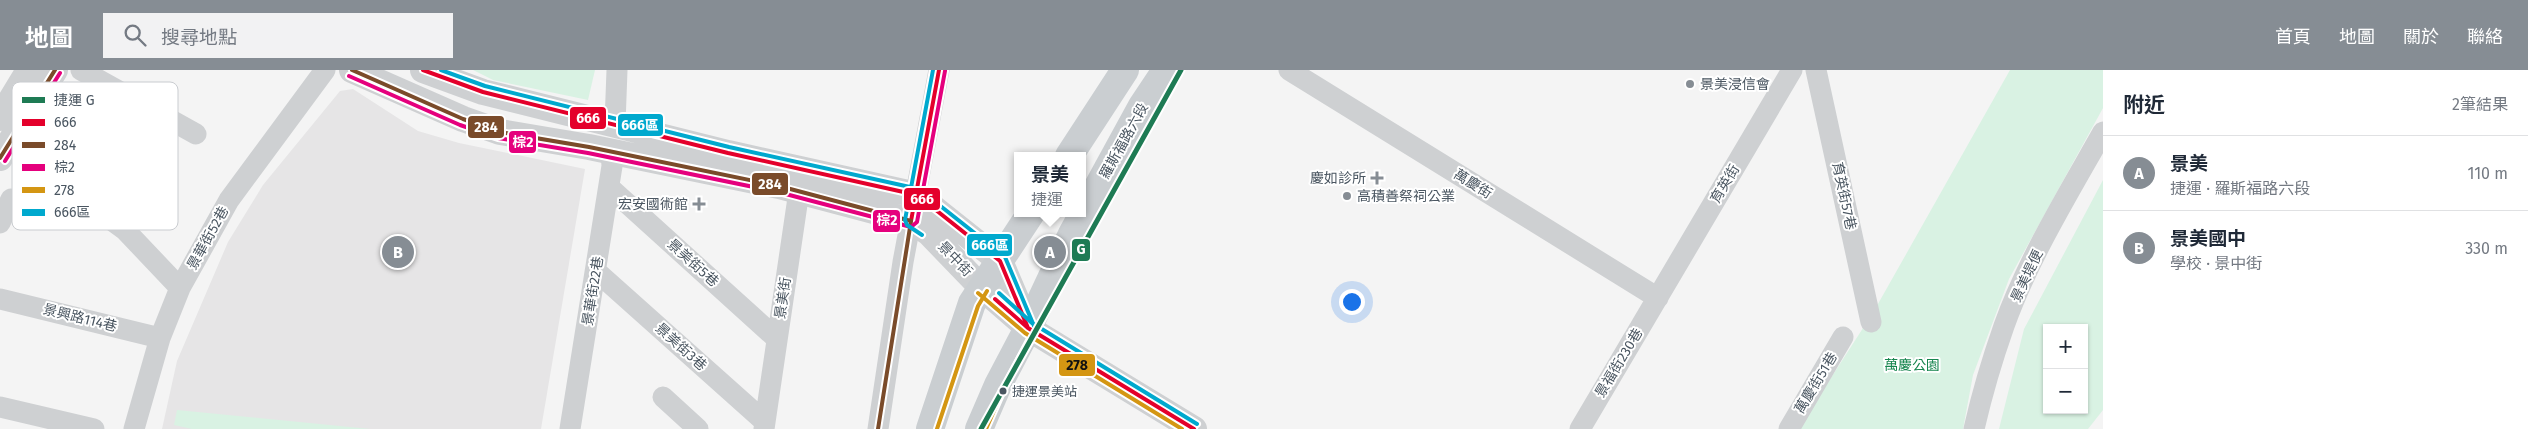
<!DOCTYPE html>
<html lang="zh-TW">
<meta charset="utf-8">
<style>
:root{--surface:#fff;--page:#f2f2f3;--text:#1f2937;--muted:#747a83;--line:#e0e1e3;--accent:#868d94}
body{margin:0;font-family:"Fira Sans","Noto Sans TC",sans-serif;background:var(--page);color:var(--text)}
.controls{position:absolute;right:15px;bottom:15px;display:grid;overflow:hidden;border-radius:0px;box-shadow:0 1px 4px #0004}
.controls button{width:45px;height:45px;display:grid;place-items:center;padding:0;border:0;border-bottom:1px solid var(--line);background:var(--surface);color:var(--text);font:25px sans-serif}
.you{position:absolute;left:1351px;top:231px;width:18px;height:18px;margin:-12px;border:4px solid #fff;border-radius:50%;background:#1a73e8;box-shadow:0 0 0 8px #1a73e833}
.badge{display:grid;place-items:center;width:32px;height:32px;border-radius:50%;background:var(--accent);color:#fff;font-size:16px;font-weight:700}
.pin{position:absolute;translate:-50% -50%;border:2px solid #fff;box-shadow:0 1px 5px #0006}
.popup{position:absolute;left:1014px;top:82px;width:72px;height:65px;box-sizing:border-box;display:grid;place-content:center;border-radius:0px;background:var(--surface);filter:drop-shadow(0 1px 4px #0005);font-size:16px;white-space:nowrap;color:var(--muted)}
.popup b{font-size:19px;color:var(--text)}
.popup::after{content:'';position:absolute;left:50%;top:100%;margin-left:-10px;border:10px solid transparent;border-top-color:var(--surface)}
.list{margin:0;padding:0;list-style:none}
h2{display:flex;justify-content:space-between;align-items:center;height:65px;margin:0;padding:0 20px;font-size:21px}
h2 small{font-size:16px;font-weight:400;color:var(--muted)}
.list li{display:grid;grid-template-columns:32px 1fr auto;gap:15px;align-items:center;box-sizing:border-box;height:75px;padding:0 20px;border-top:1px solid var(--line)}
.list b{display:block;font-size:19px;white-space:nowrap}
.list p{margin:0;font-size:16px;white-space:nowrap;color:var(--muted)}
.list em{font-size:16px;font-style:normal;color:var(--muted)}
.icon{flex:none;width:28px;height:28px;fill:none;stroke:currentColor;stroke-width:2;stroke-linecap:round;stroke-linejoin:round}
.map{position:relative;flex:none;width:2103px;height:359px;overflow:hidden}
header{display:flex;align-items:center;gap:30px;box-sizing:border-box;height:70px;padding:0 25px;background:var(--accent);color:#fff}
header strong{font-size:24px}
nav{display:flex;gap:28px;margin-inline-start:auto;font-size:18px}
.search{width:350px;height:45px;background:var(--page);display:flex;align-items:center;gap:12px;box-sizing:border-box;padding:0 18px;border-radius:0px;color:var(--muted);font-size:19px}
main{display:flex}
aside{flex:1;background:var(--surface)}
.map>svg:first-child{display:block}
.education{fill:#e6e5e6}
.green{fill:#d9f2e3;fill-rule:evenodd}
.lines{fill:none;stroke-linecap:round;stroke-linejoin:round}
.minor{stroke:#ced0d2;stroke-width:21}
.tertiary{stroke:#ced0d2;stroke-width:26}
.primary{stroke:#caced1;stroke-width:28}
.bus-1-casing{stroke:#fff;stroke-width:8}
.bus-2-casing{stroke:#fff;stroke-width:8}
.bus-3-casing{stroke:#fff;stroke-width:8}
.bus-4-casing{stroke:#fff;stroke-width:8}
.bus-5-casing{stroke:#fff;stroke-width:8}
.bus-1{stroke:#e4002b;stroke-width:4}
.bus-2{stroke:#7a4b2a;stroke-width:4}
.bus-3{stroke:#e5007d;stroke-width:4}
.bus-4{stroke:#d49613;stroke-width:4}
.bus-5{stroke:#00a9ce;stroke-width:4}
.metro-1-casing{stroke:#fff;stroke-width:9}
.metro-1{stroke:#1e7b54;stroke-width:5}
.poi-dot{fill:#868d94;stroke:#fff;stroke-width:2}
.bus-dot{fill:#4a5661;stroke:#fff;stroke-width:2}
.labels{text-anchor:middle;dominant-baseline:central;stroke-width:4;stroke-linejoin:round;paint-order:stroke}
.bus-label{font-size:13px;fill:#4a5661;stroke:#fff;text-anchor:start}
.poi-label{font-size:14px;fill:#4a5661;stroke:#fff;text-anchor:start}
.street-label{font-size:14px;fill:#4a5661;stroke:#fff}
.park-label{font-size:14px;fill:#17864f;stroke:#fff}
.key{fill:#fff;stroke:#c9ccd0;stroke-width:1}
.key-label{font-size:14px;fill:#4a5661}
.line-badge{stroke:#fff;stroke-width:2}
.badge-label{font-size:14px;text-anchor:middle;font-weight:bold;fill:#fff}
.pale-badge-label{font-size:14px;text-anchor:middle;font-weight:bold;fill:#111}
</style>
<header>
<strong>地圖</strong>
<div class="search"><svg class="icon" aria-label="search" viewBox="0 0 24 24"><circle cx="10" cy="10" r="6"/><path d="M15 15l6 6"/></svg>搜尋地點</div>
<nav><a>首頁</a><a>地圖</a><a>關於</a><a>聯絡</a></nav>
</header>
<main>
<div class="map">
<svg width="2103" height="359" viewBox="0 0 2103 359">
<rect width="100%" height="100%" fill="#f4f4f4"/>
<path class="education" d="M 353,19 L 418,61 L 459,73 L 585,99 L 541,359 L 162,359 L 177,291 L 228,172 L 263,115 L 340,21 Z"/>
<path class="green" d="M 473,0 L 595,0 L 588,30 L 493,10 Z
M 2010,0 L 2103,0 L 2103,38 L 2009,209 L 1973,305 L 1963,359 L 1798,359 L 1874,241 Z
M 2103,110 L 2103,340 L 2088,359 L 1999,359 L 2024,259 ZM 2047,258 L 2084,258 L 2084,340 L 2047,340 Z
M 177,340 L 370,359 L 192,359 L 174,355 Z"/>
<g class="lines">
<path class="minor" d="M 81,0 L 196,64
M 1289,0 L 1658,228
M 1816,0 L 1871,252
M 615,54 L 617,0
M 609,117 L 777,269
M 0,153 L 11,129 L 110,149 L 125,160 L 180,218
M 597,202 L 765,352
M 0,229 L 160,268
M 663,327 L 698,359
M 0,337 L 94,359
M 134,359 L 160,268 L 180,218 L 229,130 L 325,0
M 570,359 L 612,96 L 611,82
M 764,359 L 799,121 L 799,107
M 878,359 L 903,192 L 939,0
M 1580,359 L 1792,0
M 1789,359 L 1843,267
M 1974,359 C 1982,324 1992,290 2004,256 C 2028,189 2068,124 2103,62"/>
<path class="tertiary" d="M 352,0 L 463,49 L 500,62 L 589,77 L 779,116 L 911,151 L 929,163 L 982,218 L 1028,258 L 1194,359
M 423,0 L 483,22 L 728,83 L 917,125 L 1000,191 L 1026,252
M 0,48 L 29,0
M 0,88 L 55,0"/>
<path class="primary" d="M 1069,86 L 1125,0
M 930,359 L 972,233 L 1031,143
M 979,359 L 998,315 L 1028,258 L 1072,164 L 1142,36 L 1166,0"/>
<g class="bus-1-casing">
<path id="bus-1" d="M 423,0 L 483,22 L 728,83 L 917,125 L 1000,191 L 1028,258
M 911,151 L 939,0
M 995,229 L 1028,258 L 1194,359"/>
</g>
<g class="bus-2-casing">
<path id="bus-2" d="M 352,0 L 463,49 L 500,62 L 589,77 L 779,116 L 911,151
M 0,88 L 55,0
M 878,359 L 911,151"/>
</g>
<g class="bus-3-casing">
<path id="bus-3" d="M 349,6 L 460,55 L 498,68 L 588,83 L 778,122 L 911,157 L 917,152 L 945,1
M 5,91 L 60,3"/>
</g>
<g class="bus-4-casing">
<path id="bus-4" d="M 978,223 L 1025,263 L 1182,359
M 937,359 L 978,236 L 987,221
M 986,359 L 1004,318 L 1034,261"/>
</g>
<g class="bus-5-casing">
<path id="bus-5" d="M 441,0 L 485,16 L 729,77 L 919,119 L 1005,187 L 1034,256
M 922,165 L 907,155 L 905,150 L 933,0
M 999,223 L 1032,253 L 1197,354"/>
</g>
<use href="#bus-1" class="bus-1"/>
<use href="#bus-2" class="bus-2"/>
<use href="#bus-3" class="bus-3"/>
<use href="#bus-4" class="bus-4"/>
<use href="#bus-5" class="bus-5"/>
<g class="metro-1-casing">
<path id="metro-1" d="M 981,359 L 1181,0"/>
</g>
<use href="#metro-1" class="metro-1"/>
</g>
<g class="poi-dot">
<circle cx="1690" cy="14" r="5"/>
<path d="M1374.5 100.5h5v5h5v5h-5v5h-5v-5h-5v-5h5z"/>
<circle cx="1347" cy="126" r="5"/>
<path d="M696.5 126.5h5v5h5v5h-5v5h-5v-5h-5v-5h5z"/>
</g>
<circle class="bus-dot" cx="1003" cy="321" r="4.5"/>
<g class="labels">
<g class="bus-label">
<text x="1012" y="321">捷運景美站</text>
</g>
<g class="poi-label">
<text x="1700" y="14">景美浸信會</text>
<text x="1366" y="108" text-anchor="end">慶如診所</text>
<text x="1357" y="126">高積善祭祠公業</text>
<text x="688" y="134" text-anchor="end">宏安國術館</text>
</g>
<g class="street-label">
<text transform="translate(1124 71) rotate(-61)">羅斯福路六段</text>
<text transform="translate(1473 114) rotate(32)">萬慶街</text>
<text transform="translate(1725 114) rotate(-59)">育英街</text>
<text transform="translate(1844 126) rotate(78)">育英街57巷</text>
<text transform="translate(208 168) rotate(-61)">景華街52巷</text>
<text transform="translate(955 189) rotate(46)">景中街</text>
<text transform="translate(693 193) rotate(42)">景美街5巷</text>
<text transform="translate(2027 206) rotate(-65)">景美堤便</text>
<text transform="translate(593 221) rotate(-81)">景華街22巷</text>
<text transform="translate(783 228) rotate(-82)">景美街</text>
<text transform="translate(80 248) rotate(14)">景興路114巷</text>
<text transform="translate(681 277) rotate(42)">景美街3巷</text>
<text transform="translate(1619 293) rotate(-59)">景福街230巷</text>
<text transform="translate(1816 313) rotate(-59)">萬慶街51巷</text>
</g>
<g class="park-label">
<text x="1912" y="295">萬慶公園</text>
</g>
</g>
<rect x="12" y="12" width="166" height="148" rx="8" class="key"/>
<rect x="22" y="27" width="23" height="6" fill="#1e7b54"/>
<rect x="22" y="49" width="23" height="7" fill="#e4002b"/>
<rect x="22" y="72" width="23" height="6" fill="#7a4b2a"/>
<rect x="22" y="94" width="23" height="7" fill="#e5007d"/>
<rect x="22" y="117" width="23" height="6" fill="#d49613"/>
<rect x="22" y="139" width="23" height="7" fill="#00a9ce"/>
<g class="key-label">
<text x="54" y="35">捷運 G</text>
<text x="54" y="57">666</text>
<text x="54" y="80">284</text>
<text x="54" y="102">棕2</text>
<text x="54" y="125">278</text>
<text x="54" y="147">666區</text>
</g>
<g class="line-badge">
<rect x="569" y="36" width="38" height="24" rx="5" fill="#e4002b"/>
<rect x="617" y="43" width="47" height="24" rx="5" fill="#00a9ce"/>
<rect x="467" y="45" width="38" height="24" rx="5" fill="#7a4b2a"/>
<rect x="508" y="60" width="29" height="24" rx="5" fill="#e5007d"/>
<rect x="751" y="102" width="38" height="24" rx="5" fill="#7a4b2a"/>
<rect x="903" y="117" width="38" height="24" rx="5" fill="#e4002b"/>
<rect x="872" y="139" width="29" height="24" rx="5" fill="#e5007d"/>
<rect x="966" y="163" width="47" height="24" rx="5" fill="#00a9ce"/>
<rect x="1071" y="168" width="20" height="24" rx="5" fill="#1e7b54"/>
<rect x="1058" y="283" width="38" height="24" rx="5" fill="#d49613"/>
</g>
<g class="badge-label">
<text x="588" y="53">666</text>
<text x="640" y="60">666區</text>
<text x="486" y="62">284</text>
<text x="523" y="77">棕2</text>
<text x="770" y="119">284</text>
<text x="922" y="134">666</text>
<text x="887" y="155">棕2</text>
<text x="990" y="180">666區</text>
<text x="1081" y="184">G</text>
</g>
<g class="pale-badge-label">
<text x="1077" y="300">278</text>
</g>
</svg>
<div class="controls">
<button>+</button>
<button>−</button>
</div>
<div class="you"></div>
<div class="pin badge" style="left:1050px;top:182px">A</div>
<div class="popup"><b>景美</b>捷運</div>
<div class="pin badge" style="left:398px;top:182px">B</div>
</div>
<aside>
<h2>附近<small>2筆結果</small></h2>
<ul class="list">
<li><span class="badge">A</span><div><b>景美</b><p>捷運 · 羅斯福路六段</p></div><em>110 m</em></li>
<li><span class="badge">B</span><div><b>景美國中</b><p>學校 · 景中街</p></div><em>330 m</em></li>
</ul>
</aside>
</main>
